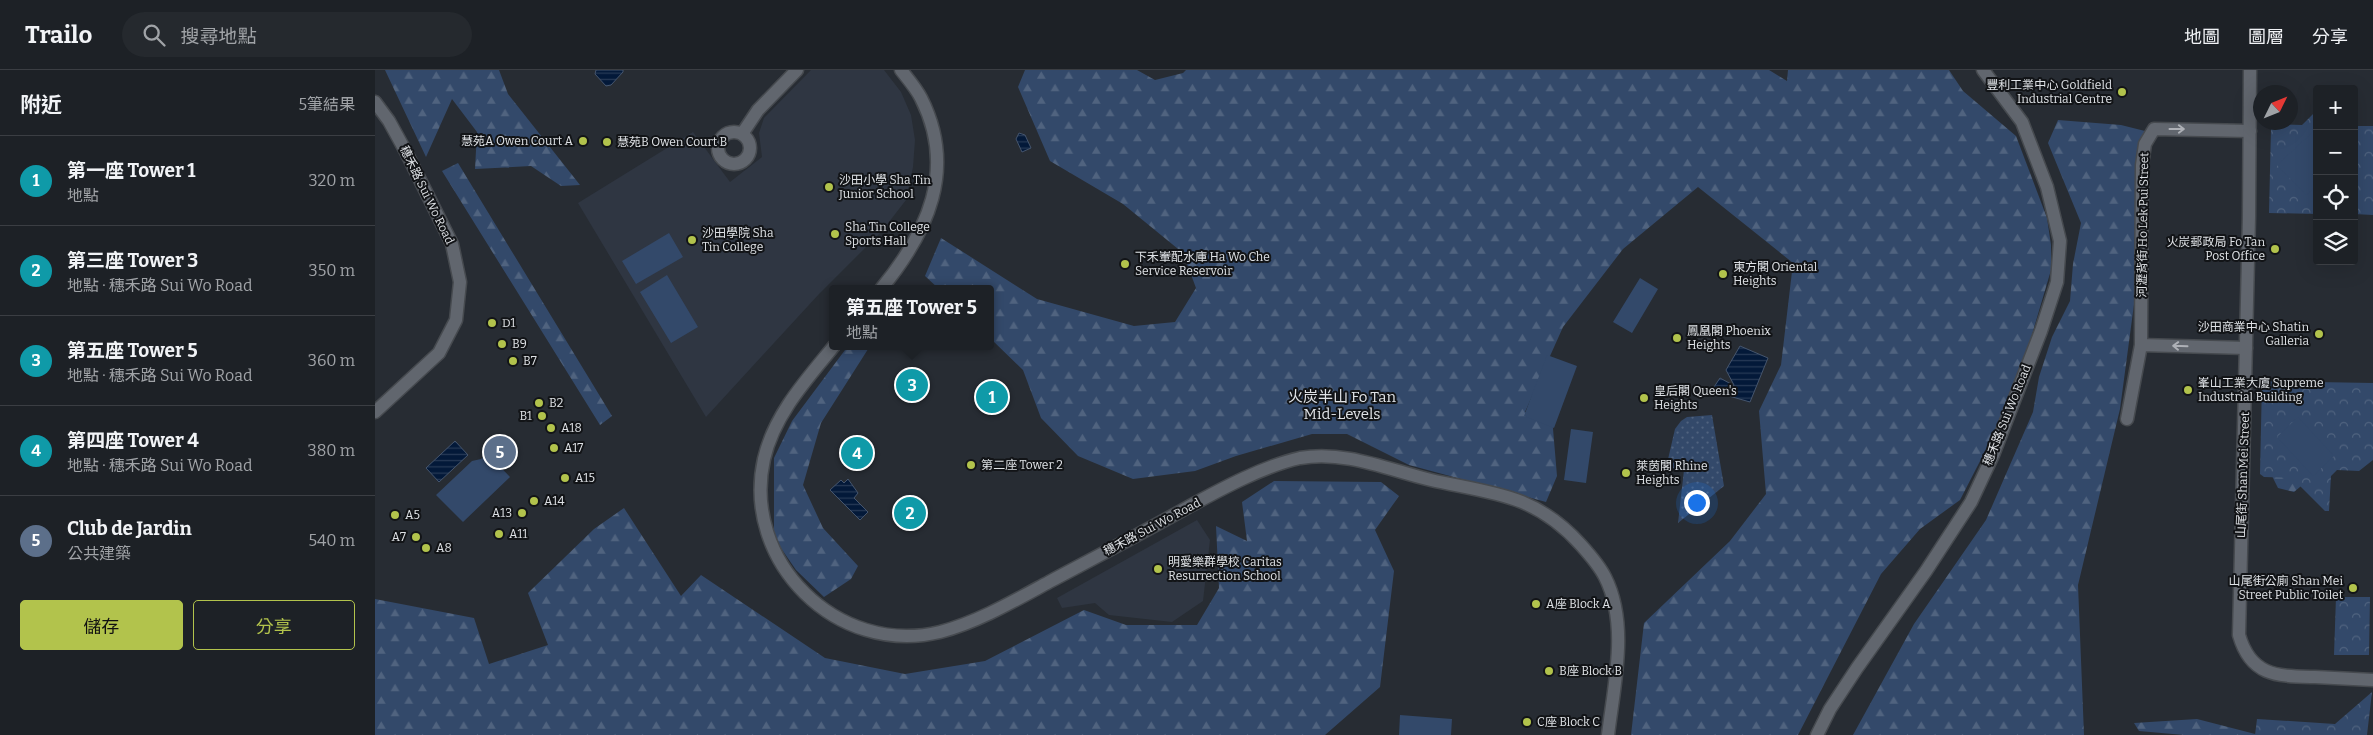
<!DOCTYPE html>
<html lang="zh-TW">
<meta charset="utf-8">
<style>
:root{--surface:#1d2126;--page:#25292e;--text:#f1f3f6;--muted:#a0a3a7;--line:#3b3e43;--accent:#b2c34c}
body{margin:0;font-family:Bitter,"Noto Sans TC",serif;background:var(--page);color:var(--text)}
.controls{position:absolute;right:15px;top:15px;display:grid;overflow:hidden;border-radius:5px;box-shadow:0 5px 20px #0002}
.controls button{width:45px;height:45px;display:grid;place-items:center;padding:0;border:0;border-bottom:1px solid var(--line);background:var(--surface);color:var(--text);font:25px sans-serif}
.compass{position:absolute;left:1878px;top:15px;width:45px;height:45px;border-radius:50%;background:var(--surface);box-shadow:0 5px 20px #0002;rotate:47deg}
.you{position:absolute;left:1321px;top:432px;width:18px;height:18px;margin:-12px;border:4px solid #fff;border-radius:50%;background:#1a73e8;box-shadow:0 0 0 8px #1a73e833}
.badge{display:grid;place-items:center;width:32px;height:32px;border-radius:50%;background:var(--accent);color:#fff;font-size:16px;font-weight:700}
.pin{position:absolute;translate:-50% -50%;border:2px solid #fff;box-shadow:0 1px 5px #0006}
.popup{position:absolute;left:454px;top:215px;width:165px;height:65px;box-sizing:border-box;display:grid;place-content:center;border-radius:5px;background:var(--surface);filter:drop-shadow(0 1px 4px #0005);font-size:16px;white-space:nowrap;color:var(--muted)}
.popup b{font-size:19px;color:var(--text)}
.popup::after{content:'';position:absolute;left:50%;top:100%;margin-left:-10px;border:10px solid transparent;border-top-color:var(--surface)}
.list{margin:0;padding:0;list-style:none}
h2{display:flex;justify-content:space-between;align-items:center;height:65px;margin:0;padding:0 20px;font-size:21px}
h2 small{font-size:16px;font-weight:400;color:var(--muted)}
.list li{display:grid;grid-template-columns:32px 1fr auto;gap:15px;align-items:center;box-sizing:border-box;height:90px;padding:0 20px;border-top:1px solid var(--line)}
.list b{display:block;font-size:19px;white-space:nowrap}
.list p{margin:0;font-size:16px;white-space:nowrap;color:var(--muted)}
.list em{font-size:16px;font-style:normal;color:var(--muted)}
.actions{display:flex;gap:10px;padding:15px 20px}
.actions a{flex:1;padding:11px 0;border:1px solid var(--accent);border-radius:5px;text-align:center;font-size:18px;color:var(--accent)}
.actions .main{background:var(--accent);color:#111}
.icon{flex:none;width:28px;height:28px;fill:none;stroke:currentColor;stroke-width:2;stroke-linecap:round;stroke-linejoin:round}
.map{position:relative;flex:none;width:1998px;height:665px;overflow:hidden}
header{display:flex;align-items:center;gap:30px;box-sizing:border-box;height:70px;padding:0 25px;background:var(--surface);border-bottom:1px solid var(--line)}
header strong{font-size:24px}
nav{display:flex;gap:28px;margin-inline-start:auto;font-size:18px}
.search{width:350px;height:45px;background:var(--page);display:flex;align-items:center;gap:12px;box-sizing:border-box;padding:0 18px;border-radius:28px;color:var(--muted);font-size:19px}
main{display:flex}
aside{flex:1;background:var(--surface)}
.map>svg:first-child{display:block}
.built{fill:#2f3642}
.grass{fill:url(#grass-dots)}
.forest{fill:url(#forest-firs)}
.park{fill:url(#park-crowns)}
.pitch{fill:#33496a}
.water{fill:url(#water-rules);stroke:#45556d}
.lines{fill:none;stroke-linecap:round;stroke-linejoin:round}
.minor-casing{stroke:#464a4f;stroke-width:15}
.tertiary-casing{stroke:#464a4f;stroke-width:15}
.minor{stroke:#61666e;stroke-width:12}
.tertiary{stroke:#61666e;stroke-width:12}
.oneway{stroke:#adb0b6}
.poi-dot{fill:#b2c34c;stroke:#121417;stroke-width:2}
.labels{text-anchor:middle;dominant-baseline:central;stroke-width:4;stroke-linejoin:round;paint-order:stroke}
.poi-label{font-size:12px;fill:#dfe2e6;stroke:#121417;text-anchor:start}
.street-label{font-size:12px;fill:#dfe2e6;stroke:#121417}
.quarter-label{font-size:15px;fill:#dfe2e6;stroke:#121417}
</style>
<header>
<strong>Trailo</strong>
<div class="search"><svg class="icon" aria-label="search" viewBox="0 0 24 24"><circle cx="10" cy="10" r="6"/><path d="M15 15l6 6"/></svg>搜尋地點</div>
<nav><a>地圖</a><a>圖層</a><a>分享</a></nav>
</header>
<main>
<aside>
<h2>附近<small>5筆結果</small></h2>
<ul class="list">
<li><span class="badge" style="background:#0f9aa8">1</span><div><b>第一座 Tower 1</b><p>地點</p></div><em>320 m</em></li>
<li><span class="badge" style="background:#0f9aa8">2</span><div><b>第三座 Tower 3</b><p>地點 · 穗禾路 Sui Wo Road</p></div><em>350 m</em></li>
<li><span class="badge" style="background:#0f9aa8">3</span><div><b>第五座 Tower 5</b><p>地點 · 穗禾路 Sui Wo Road</p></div><em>360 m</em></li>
<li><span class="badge" style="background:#0f9aa8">4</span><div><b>第四座 Tower 4</b><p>地點 · 穗禾路 Sui Wo Road</p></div><em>380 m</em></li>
<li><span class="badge" style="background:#5c6f8a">5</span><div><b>Club de Jardin</b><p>公共建築</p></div><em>540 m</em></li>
</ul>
<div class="actions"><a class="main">儲存</a><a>分享</a></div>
</aside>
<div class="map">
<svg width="1998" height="665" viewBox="0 0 1998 665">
<defs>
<pattern id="grass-dots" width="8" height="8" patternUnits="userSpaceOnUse" patternTransform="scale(1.25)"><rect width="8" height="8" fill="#33496a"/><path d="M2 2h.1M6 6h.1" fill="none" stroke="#50637f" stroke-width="1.8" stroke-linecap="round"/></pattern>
<pattern id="forest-firs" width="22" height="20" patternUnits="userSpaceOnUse" patternTransform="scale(1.25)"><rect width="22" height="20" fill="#33496a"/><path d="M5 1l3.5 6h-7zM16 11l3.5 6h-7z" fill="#50637f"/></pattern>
<pattern id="park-crowns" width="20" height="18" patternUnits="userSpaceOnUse" patternTransform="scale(1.25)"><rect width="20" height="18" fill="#33496a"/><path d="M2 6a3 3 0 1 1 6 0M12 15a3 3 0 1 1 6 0" fill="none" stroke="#50637f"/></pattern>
<pattern id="water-rules" width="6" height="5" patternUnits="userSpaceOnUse" patternTransform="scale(1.25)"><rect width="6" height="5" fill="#031939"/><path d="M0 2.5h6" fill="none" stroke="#273a56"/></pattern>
</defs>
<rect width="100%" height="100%" fill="#272c33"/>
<path class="built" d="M 436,0 L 509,0 L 526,22 L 536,45 L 540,70 L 538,97 L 531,130 L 507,161 L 444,224 L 331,347 L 203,133 L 318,62 L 355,112 L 387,87 L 384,63 L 389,48 Z
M 822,450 L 835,470 L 828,531 L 797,552 L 734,545 L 720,533 L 687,538 L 682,528 Z"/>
<path class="grass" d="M 1337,345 L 1349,416 L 1303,453 L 1309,400 L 1291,398 L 1300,359 L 1306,351 L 1312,347 Z"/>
<path class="forest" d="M 10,0 L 124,0 L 133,24 L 205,115 L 186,116 L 156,96 L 100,99 L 102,62 L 77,29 L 51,87 Z
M 650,0 L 762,0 L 780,10 L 808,3 L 811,0 L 1394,0 L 1412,11 L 1413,0 L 1574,0 L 1588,21 L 1641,66 L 1672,148 L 1676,175 L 1676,200 L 1646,302 L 1620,362 L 1585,430 L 1545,459 L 1506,504 L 1423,665 L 1256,665 L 1269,553 L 1355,471 L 1391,424 L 1384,341 L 1406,295 L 1418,193 L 1323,117 L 1248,179 L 1188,257 L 1150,342 L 1177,347 L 1182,406 L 1171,432 L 1034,395 L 972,364 L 937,364 L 861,386 L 820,401 L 758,409 L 703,386 L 666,348 L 648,300 L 616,269 L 616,219 L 564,219 L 550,206 L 566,168 L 662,229 L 759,256 L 800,252 L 821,218 L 808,183 L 748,134 L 675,91 L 643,17 Z
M 1683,50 L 1746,55 L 1774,62 L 1764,197 L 1745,339 L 1703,515 L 1709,665 L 1478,665 L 1539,554 L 1611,450 L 1658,342 L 1664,307 L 1677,267 L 1695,231 L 1698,194 L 1706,153 L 1673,73 Z
M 83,93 L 237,346 L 225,355 L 67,101 Z
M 473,276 L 495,276 L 446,353 L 428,415 L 448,458 L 483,496 L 476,509 L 449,527 L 421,500 L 399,468 L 399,388 L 417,351 Z
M 1895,402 L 1932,411 L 1919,422 L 1903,418 Z
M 899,411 L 1006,412 L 1024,426 L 1000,460 L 1019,501 L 1005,617 L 950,665 L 0,665 L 0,529 L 99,548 L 114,594 L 173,575 L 153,523 L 219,459 L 249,438 L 306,526 L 326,505 L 450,588 L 530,604 L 610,591 L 709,540 L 751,555 L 822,555 L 844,518 L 841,456 L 872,471 L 867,432 Z
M 1822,649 L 1884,665 L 1809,665 L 1764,661 L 1759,653 Z"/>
<path class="park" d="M 1942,40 L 1942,144 L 1894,143 L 1896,58 L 1900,54 L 1927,55 Z
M 1979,56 L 1998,56 L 1998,145 L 1979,144 Z
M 1887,311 L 1998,313 L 1998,390 L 1984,401 L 1962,400 L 1956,406 L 1954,441 L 1950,441 L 1917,408 L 1889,407 L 1885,404 Z
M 1961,527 L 1995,527 L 1994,585 L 1959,585 Z
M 1997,622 L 1992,665 L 1880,665 L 1882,649 L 1960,654 Z"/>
<path class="pitch" d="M 1942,58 L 1942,115 L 1931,125 L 1902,95 Z
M 294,163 L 308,187 L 261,214 L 247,191 Z
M 292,205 L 323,257 L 296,273 L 265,222 Z
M 1265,208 L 1283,219 L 1257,263 L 1238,252 Z
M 1172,285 L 1202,296 L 1179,358 L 1149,346 Z
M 1923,347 L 1959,386 L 1938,406 L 1902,367 Z
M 1196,359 L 1218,362 L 1211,413 L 1189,410 Z
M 112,383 L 135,407 L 88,452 L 61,425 L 97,391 L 106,389 Z
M 1025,645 L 1077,649 L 1076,665 L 1024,665 Z"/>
<path class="water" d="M 221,0 L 248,0 L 248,2 L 236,15 L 231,16 L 220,4 Z
M 644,63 L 650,65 L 656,78 L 647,82 L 641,69 Z
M 1365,276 L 1393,288 L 1375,332 L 1354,326 L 1359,315 L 1351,300 Z
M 1345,308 L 1356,314 L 1351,324 L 1339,323 L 1337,320 Z
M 80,371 L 93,385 L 64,412 L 51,398 Z
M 473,409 L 483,423 L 479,428 L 493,442 L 485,450 L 455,420 L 466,410 L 469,413 Z"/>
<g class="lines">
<g class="minor-casing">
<path id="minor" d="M343 78a16 16 0 1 1 32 0a16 16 0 1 1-32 0Z
M 367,64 L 383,40 L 422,0
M 1766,275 L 1871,278
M 1752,349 L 1766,275 L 1767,95 L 1770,74 L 1779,59 L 1875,61"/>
</g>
<g class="tertiary-casing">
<path id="tertiary" d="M 1875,0 L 1874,147 L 1864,565 C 1876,607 1903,606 1940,607 C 1959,608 1979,609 1998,610
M 0,32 L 14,51 L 31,82 L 77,174 L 85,212 L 81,250 L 64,283 L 0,342
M 506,219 C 553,162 582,99 546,28 C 541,18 533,9 526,0
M 459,276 C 431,310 399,345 389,389 C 366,491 462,587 565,562 C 603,552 639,531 674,512 C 721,487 769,462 815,436 C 848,418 889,396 925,388 C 970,380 1014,400 1056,410 C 1086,417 1119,421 1147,432 C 1171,442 1189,456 1206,475 C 1215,485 1224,495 1230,507 C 1254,554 1239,615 1233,665
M 1442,665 L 1455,639 L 1482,598 L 1551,501 L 1596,432 L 1618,385 L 1666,261 L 1682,212 L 1685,171 L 1672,117 L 1647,52 L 1608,0"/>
</g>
<use href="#minor" class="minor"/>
<use href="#tertiary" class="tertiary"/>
</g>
<defs><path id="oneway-shaft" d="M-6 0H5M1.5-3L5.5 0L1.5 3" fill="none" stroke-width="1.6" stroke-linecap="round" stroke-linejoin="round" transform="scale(1.25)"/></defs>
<g class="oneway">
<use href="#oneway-shaft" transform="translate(1802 59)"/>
<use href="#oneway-shaft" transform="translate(1805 276) rotate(-178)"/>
</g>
<g class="poi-dot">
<circle cx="1747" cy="22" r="5"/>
<circle cx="208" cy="71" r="5"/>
<circle cx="232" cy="72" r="5"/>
<circle cx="454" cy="117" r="5"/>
<circle cx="460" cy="164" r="5"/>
<circle cx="317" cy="170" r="5"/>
<circle cx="1900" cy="179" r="5"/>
<circle cx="750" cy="194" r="5"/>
<circle cx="1348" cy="204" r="5"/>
<circle cx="117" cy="253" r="5"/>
<circle cx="1944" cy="264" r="5"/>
<circle cx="1302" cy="268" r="5"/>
<circle cx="127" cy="274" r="5"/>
<circle cx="138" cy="291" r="5"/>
<circle cx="1813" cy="320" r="5"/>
<circle cx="1269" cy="328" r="5"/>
<circle cx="164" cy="333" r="5"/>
<circle cx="167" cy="346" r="5"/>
<circle cx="176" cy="358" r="5"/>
<circle cx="179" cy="378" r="5"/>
<circle cx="596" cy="395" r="5"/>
<circle cx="1251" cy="403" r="5"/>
<circle cx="190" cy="408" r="5"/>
<circle cx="159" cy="431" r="5"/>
<circle cx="147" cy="443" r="5"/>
<circle cx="20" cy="445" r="5"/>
<circle cx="124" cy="464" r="5"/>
<circle cx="41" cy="467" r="5"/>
<circle cx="51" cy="478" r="5"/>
<circle cx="783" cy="499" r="5"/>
<circle cx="1978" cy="518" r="5"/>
<circle cx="1161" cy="534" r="5"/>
<circle cx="1174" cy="601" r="5"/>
<circle cx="1152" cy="652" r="5"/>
</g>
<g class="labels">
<g class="poi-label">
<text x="1737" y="15" text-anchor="end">豐利工業中心 Goldfield<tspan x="1737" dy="14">Industrial Centre</tspan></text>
<text x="198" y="71" text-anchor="end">慧苑A Owen Court A</text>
<text x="242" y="72">慧苑B Owen Court B</text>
<text x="464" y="110">沙田小學 Sha Tin<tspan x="464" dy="14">Junior School</tspan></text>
<text x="470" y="157">Sha Tin College<tspan x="470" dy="14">Sports Hall</tspan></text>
<text x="327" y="163">沙田學院 Sha<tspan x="327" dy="14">Tin College</tspan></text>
<text x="1890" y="172" text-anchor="end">火炭郵政局 Fo Tan<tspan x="1890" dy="14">Post Office</tspan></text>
<text x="760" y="187">下禾輋配水庫 Ha Wo Che<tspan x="760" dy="14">Service Reservoir</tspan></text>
<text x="1358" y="197">東方閣 Oriental<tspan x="1358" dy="14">Heights</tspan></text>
<text x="127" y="253">D1</text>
<text x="1934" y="257" text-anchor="end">沙田商業中心 Shatin<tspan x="1934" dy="14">Galleria</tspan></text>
<text x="1312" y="261">鳳凰閣 Phoenix<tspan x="1312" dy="14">Heights</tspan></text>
<text x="137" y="274">B9</text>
<text x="148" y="291">B7</text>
<text x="1823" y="313">峯山工業大廈 Supreme<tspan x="1823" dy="14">Industrial Building</tspan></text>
<text x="1279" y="321">皇后閣 Queen's<tspan x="1279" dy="14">Heights</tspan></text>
<text x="174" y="333">B2</text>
<text x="157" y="346" text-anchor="end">B1</text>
<text x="186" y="358">A18</text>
<text x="189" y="378">A17</text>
<text x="606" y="395">第二座 Tower 2</text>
<text x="1261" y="396">萊茵閣 Rhine<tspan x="1261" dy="14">Heights</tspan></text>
<text x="200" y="408">A15</text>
<text x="169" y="431">A14</text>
<text x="137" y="443" text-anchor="end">A13</text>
<text x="30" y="445">A5</text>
<text x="134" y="464">A11</text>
<text x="31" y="467" text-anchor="end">A7</text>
<text x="61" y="478">A8</text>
<text x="793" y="492">明愛樂群學校 Caritas<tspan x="793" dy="14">Resurrection School</tspan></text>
<text x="1968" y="511" text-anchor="end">山尾街公廁 Shan Mei<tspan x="1968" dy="14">Street Public Toilet</tspan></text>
<text x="1171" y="534">A座 Block A</text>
<text x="1184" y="601">B座 Block B</text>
<text x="1162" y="652">C座 Block C</text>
</g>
<g class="street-label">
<text transform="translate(52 125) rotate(64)">穗禾路 Sui Wo Road</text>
<text transform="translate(1768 155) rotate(-89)">河瀝背街 Ho Lek Pui Street</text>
<text transform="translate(1632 345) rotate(-68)">穗禾路 Sui Wo Road</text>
<text transform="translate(1868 405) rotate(-88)">山尾街 Shan Mei Street</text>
<text transform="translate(777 457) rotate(-28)">穗禾路 Sui Wo Road</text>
</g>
<g class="quarter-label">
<text x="967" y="327">火炭半山 Fo Tan<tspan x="967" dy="17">Mid-Levels</tspan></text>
</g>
</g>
</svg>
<div class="controls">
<button>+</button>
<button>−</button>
<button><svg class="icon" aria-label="locate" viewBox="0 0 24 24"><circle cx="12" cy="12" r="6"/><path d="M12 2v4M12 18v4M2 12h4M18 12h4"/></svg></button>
<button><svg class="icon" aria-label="layers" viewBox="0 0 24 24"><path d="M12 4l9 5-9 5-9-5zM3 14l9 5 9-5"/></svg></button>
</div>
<svg class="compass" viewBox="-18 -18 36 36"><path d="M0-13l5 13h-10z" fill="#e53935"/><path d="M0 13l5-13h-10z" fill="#a0a3a7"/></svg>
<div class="you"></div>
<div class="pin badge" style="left:617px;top:327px;background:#0f9aa8">1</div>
<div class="pin badge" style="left:535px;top:443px;background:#0f9aa8">2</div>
<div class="pin badge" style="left:537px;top:315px;background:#0f9aa8">3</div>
<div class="popup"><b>第五座 Tower 5</b>地點</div>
<div class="pin badge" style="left:482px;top:383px;background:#0f9aa8">4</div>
<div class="pin badge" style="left:125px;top:382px;background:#5c6f8a">5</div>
</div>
</main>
